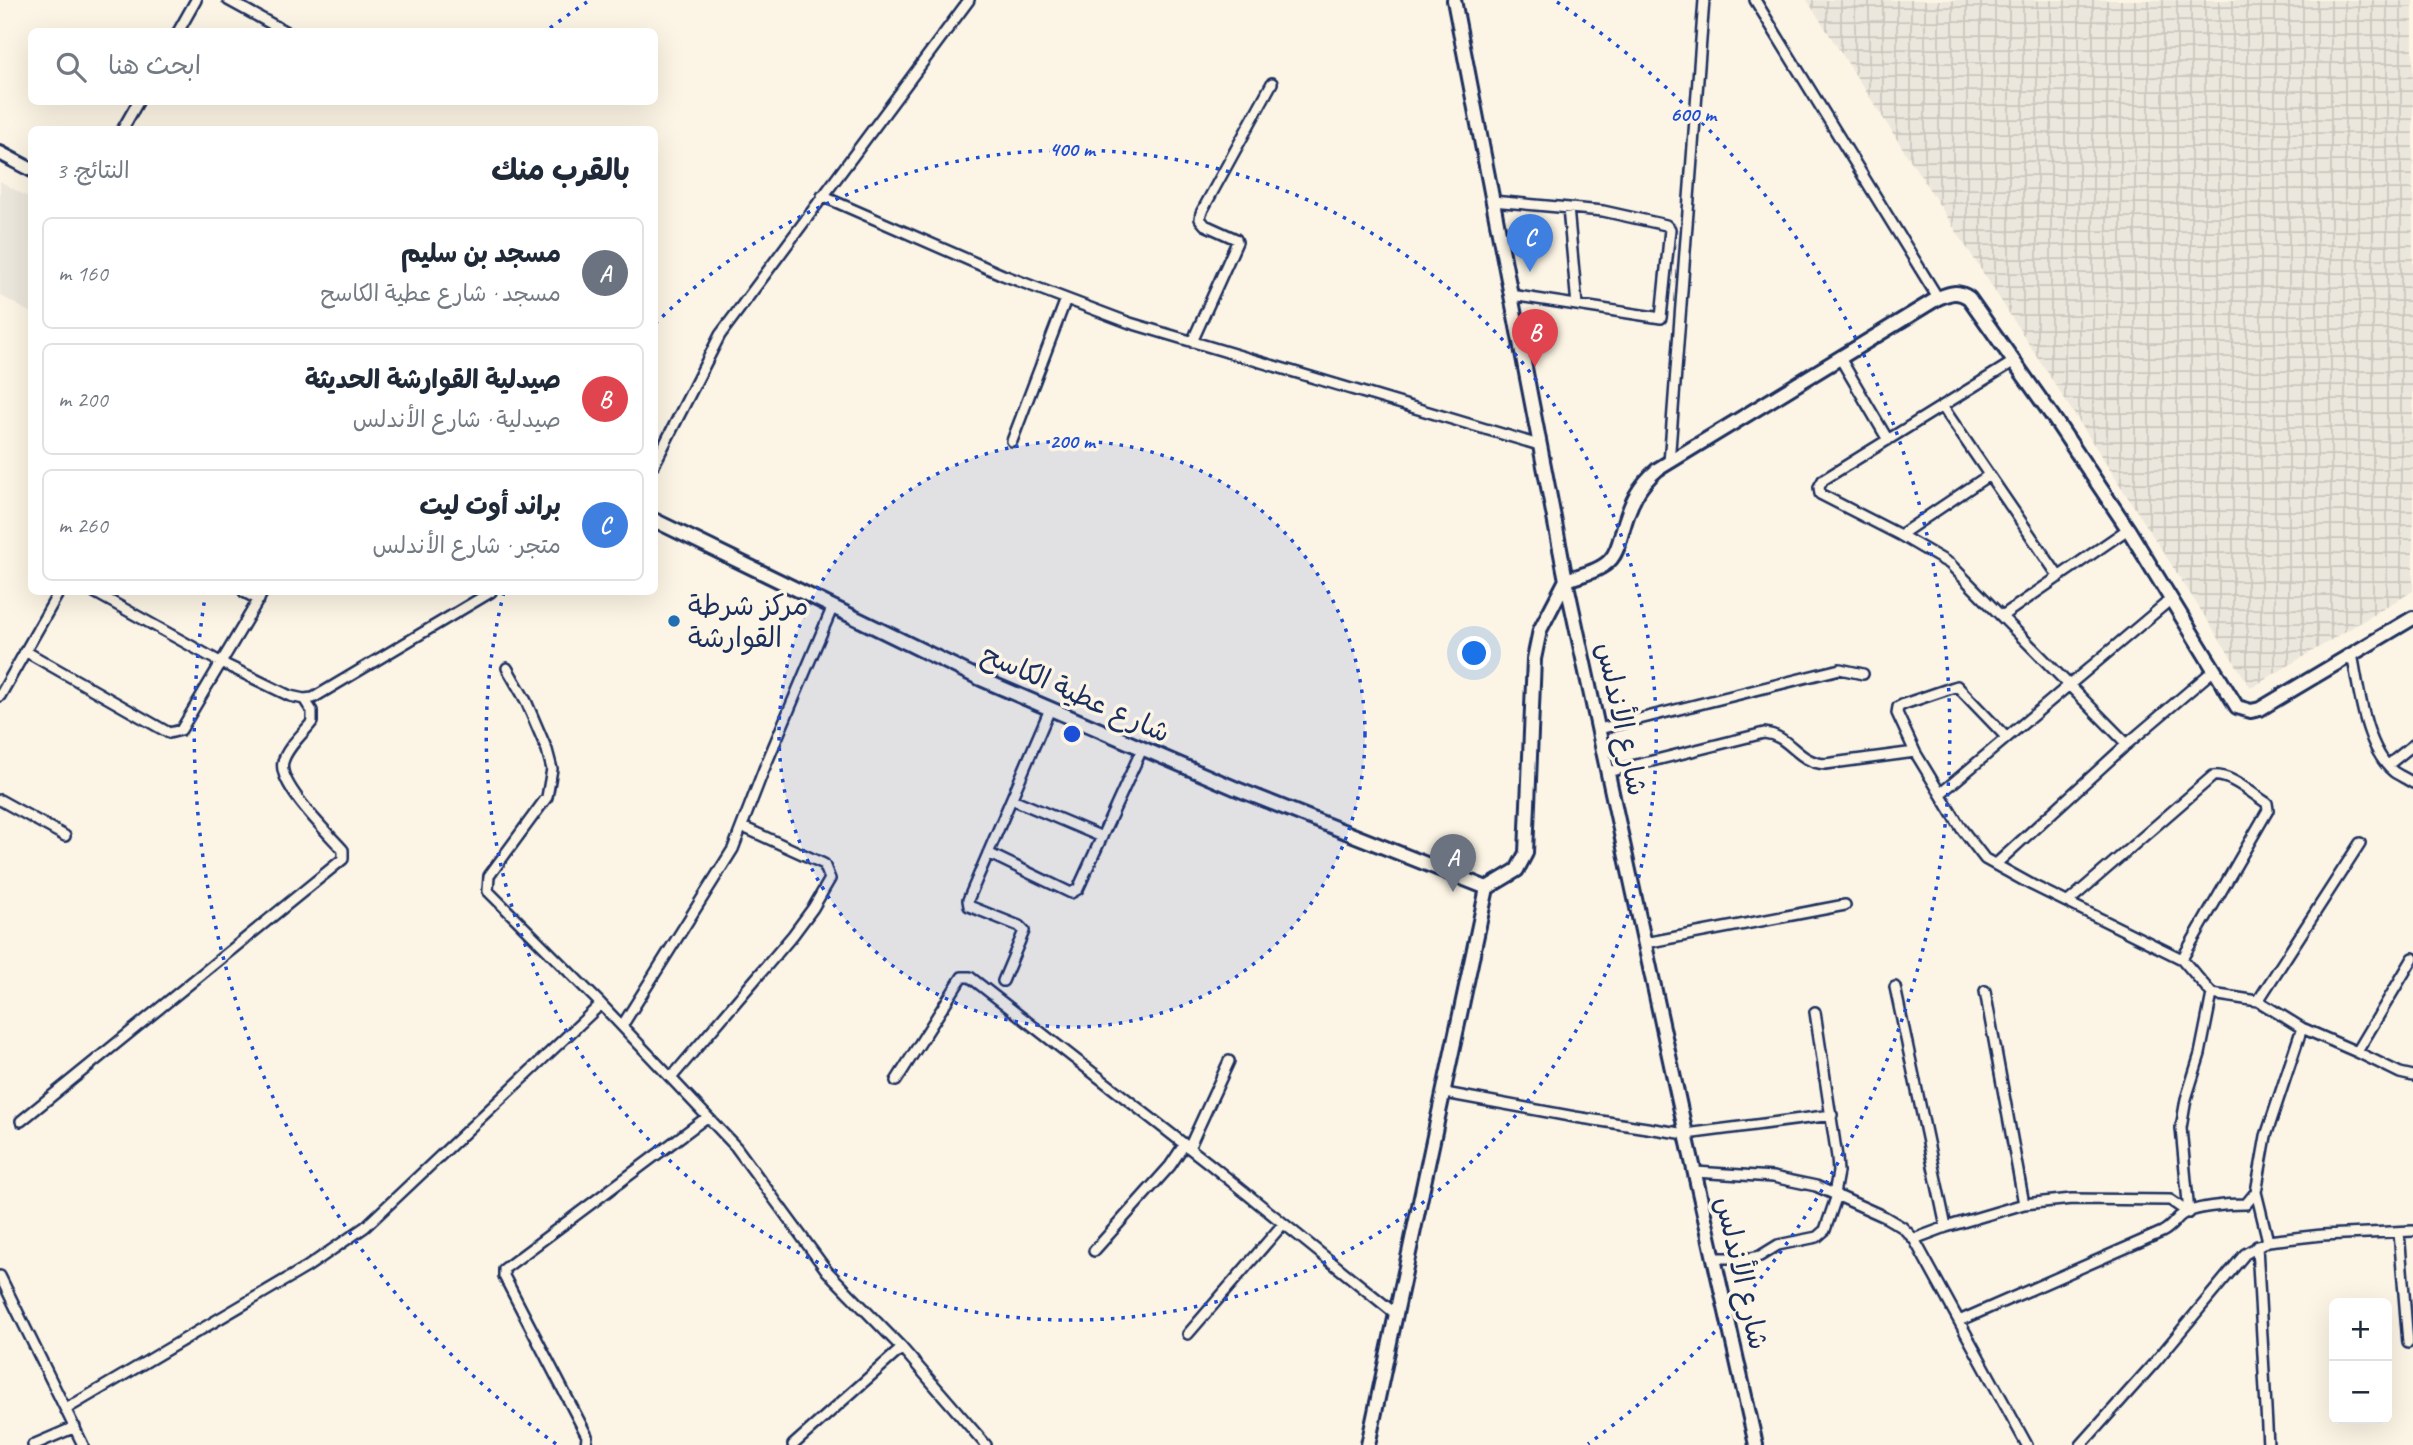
<!DOCTYPE html>
<html lang="ar">
<meta charset="utf-8">
<style>
:root{--surface:#fff;--page:#f6f6f7;--text:#1f2937;--muted:#747a83;--line:#e0e1e3;--accent:#0b8043}
body{margin:0;font-family:Caveat,"Playpen Sans Arabic",sans-serif;background:var(--page);color:var(--text);direction:rtl}
.controls{position:absolute;right:21px;bottom:21px;display:grid;overflow:hidden;border-radius:10px;box-shadow:0 7px 28px #0002}
.controls button{width:63px;height:63px;display:grid;place-items:center;padding:0;border:0;border-bottom:2px solid var(--line);background:var(--surface);color:var(--text);font:35px sans-serif}
.you{position:absolute;left:1475px;top:654px;width:24px;height:24px;margin:-18px;border:5px solid #fff;border-radius:50%;background:#1a73e8;box-shadow:0 0 0 10px #1a73e833}
.badge{display:grid;place-items:center;width:46px;height:46px;border-radius:50%;background:var(--accent);color:#fff;font-size:23px;font-weight:700}
.pin{position:absolute;translate:-50% -58px;filter:drop-shadow(0 2px 4px #0008)}
.pin::after{content:'';position:absolute;top:37px;width:24px;height:21px;background:inherit;clip-path:polygon(0 0,100% 0,50% 100%)}
.list{margin:0;padding:0;list-style:none}
h2{display:flex;justify-content:space-between;align-items:center;height:91px;margin:0;padding:0 28px;font-size:30px}
h2 small{font-size:23px;font-weight:400;color:var(--muted)}
.list li{display:grid;grid-template-columns:46px 1fr auto;gap:21px;align-items:center;box-sizing:border-box;height:112px;margin:0 14px 14px;padding:0 14px;border:2px solid var(--line);border-radius:10px}
.list b{display:block;font-size:26px;white-space:nowrap}
.list p{margin:0;font-size:23px;white-space:nowrap;color:var(--muted)}
.list em{font-size:23px;font-style:normal;color:var(--muted)}
.icon{flex:none;width:38px;height:38px;fill:none;stroke:currentColor;stroke-width:2;stroke-linecap:round;stroke-linejoin:round}
.map{position:relative;flex:none;width:2413px;height:1445px;overflow:hidden;direction:ltr}
.search{position:absolute;background:var(--surface);box-shadow:0 7px 28px #0002;left:28px;top:28px;width:630px;height:77px;display:flex;align-items:center;gap:18px;box-sizing:border-box;padding:0 24px;border-radius:10px;color:var(--muted);font-size:26px}
.panel{position:absolute;background:var(--surface);box-shadow:0 7px 28px #0002;left:28px;top:126px;width:630px;height:469px;border-radius:10px;direction:rtl}
.map>svg:first-child{display:block}
.built{fill:#ece7dc}
.industrial{fill:url(#industrial-grid)}
.lines{fill:none;stroke-linecap:round;stroke-linejoin:round}
.street-casing{stroke:#1b2f5e;stroke-width:14}
.secondary-casing{stroke:#1b2f5e;stroke-width:18}
.street{stroke:#fcf5e5;stroke-width:9}
.secondary{stroke:#fcf5e5;stroke-width:12}
.ring{fill:none;stroke:#1d4ed8;stroke-width:3.5;stroke-dasharray:3.5 7}
.poi-dot{fill:#1f6fb2;stroke:#fcf5e5;stroke-width:2.5}
.labels{text-anchor:middle;dominant-baseline:central;stroke-width:7;stroke-linejoin:round;paint-order:stroke}
.poi-label{font-size:28px;fill:#1b2f5e;stroke:#fcf5e5;text-anchor:start}
.street-label{font-size:28px;fill:#1b2f5e;stroke:#fcf5e5}
.centre{fill:#1d4ed8;stroke:#fcf5e5;stroke-width:3.5}
.ring-label{font-size:21px;text-anchor:middle;font-weight:bold;fill:#1d4ed8;stroke:#fcf5e5;stroke-width:7;stroke-linejoin:round;paint-order:stroke}
</style>
<div class="map">
<svg width="2413" height="1445" viewBox="0 0 2413 1445">
<defs>
<pattern id="industrial-grid" width="8" height="8" patternUnits="userSpaceOnUse" patternTransform="scale(1.75)"><rect width="8" height="8" fill="#ece7dc"/><path d="M0 4h8M4 0v8" fill="none" stroke="#cac6bf"/></pattern>
</defs>
<rect width="100%" height="100%" fill="#fcf5e5"/>
<filter id="ink" filterUnits="userSpaceOnUse"><feTurbulence type="fractalNoise" baseFrequency=".0143" numOctaves="2"/><feDisplacementMap in="SourceGraphic" scale="14" xChannelSelector="R" yChannelSelector="G"/><feConvolveMatrix kernelMatrix="1 2 1 2 8 2 1 2 1" color-interpolation-filters="sRGB"/></filter>
<g filter="url(#ink)">
<path class="built" d="M 0,181 L 31,199 L 31,313 L 0,295 Z"/>
<path class="industrial" d="M 1807,0 L 2413,0 L 2413,591 L 2251,688 Z"/>
<g class="lines">
<g class="street-casing">
<path id="street" d="M 228,0 L 286,32
M 1755,0 L 1938,298
M 178,32 L 196,0
M 122,130 L 138,102
M 822,196 L 1003,275 L 1130,323 L 1539,445
M 1492,201 L 1603,211 L 1666,225 L 1670,229 L 1661,318 L 1511,295
M 1568,208 L 1577,305
M 1192,342 L 1237,242 L 1236,239 L 1205,225 L 1200,219 L 1201,213 L 1272,83
M 1840,358 L 1888,440
M 2013,362 L 1823,480 L 1819,487 L 1820,494 L 1900,535 L 1950,564 L 2127,744
M 1942,406 L 2059,577
M 1012,441 L 1066,299
M 1669,463 L 1704,0
M 654,465 L 720,335 L 969,0
M 1900,535 L 1989,475
M 244,592 L 259,600
M 2002,616 L 2128,529
M 25,651 L 169,733 L 181,730 L 263,592
M 2352,654 C 2359,688 2365,749 2394,772 C 2400,776 2407,779 2413,783
M 507,668 L 526,701 L 547,750 L 552,769 L 547,797 L 489,876 L 488,891 L 601,1004 L 736,1147 L 827,1271 L 902,1348 L 986,1445
M 0,696 L 59,592
M 304,699 L 313,698 L 491,592
M 1599,729 L 1840,669 L 1863,674
M 2006,737 L 1957,686 L 1904,704 L 1898,707 L 1897,713 L 1915,752 L 1961,828 L 1985,859 L 2032,885 L 2182,959 L 2212,994 L 2258,1001 L 2302,1028 L 2357,1052 L 2413,958
M 2388,765 L 2413,745
M 1608,772 L 1764,733 C 1790,735 1796,762 1825,764 L 1915,752
M 1941,793 L 2170,600
M 1012,799 L 1102,837
M 0,800 L 65,836
M 988,853 L 1071,893 L 1078,889 L 1142,749
M 1996,864 L 2127,744 L 2214,670
M 2068,902 L 2213,776 C 2231,774 2252,794 2267,803 L 2268,810 L 2182,959
M 1645,943 L 1845,905
M 1003,981 L 1024,931 L 1019,926 L 969,906 L 968,900 L 1050,709
M 1895,987 L 1946,1227
M 1985,991 L 2024,1204
M 2258,1001 L 2360,843
M 1815,1012 L 1837,1157 L 1838,1172 L 1834,1194
M 622,1026 L 733,849 L 764,769 L 833,606
M 2357,1052 L 2400,1073 L 2413,1076
M 671,1078 L 793,935 L 813,908 L 830,879 L 824,864 L 743,827
M 896,1081 L 962,977 L 970,977 L 1211,1165 L 1397,1315
M 1445,1093 L 1575,1117 L 1686,1134 L 1832,1115
M 21,1121 L 343,859 L 343,850 C 329,834 277,784 283,762 C 287,747 303,734 312,722 L 312,711 L 304,699 L 290,696 L 220,662 L 94,592
M 1189,1148 L 1229,1061
M 1695,1172 L 1773,1177 L 1816,1186 L 1885,1217 L 1902,1227 L 1914,1239 L 2027,1445
M 2189,1213 L 2181,1128 L 2186,1099 L 2200,1054 L 2212,994
M 2399,1232 L 2408,1343
M 1914,1239 L 1946,1227 L 2024,1204 L 2072,1199 L 2170,1200 L 2189,1213
M 2268,1241 L 2256,1192 L 2266,1136 L 2302,1028
M 2257,1246 L 2268,1445
M 1094,1251 L 1170,1166 L 1184,1145
M 1714,1258 L 1751,1258 L 1760,1256 L 1778,1245 L 1817,1237 L 1825,1230 L 1837,1195
M 0,1276 L 83,1445
M 1959,1321 L 2162,1232 C 2170,1228 2173,1223 2179,1217 C 2192,1206 2230,1204 2246,1204 L 2256,1192
M 1188,1334 L 1283,1224
M 66,1409 L 307,1267 L 365,1227 L 601,1004
M 33,1445 L 75,1427
M 586,1445 L 587,1436 L 504,1276 L 504,1269 L 707,1117
M 793,1445 L 902,1348
M 2081,1445 L 2156,1361 L 2245,1254 L 2268,1241 L 2322,1235 L 2413,1231"/>
</g>
<g class="secondary-casing">
<path id="secondary" d="M 1454,0 L 1566,580 L 1686,1134 L 1756,1445
M 0,153 L 32,170
M 654,520 L 981,679 L 1237,789 L 1487,888
M 1368,1445 L 1487,888 L 1517,870 L 1526,853 L 1534,659 L 1540,630 L 1566,580 C 1580,575 1601,571 1611,559 C 1618,551 1620,539 1623,529 C 1630,504 1638,486 1658,469 L 1938,298 C 1950,293 1957,290 1969,298 L 2053,417 L 2128,529 L 2237,707 L 2251,711 L 2260,709 L 2413,618"/>
</g>
<use href="#street" class="street"/>
<use href="#secondary" class="secondary"/>
</g>
</g>
<circle cx="1072" cy="734" r="293" fill="#1d4ed8" fill-opacity=".12"/>
<g class="ring">
<circle cx="1072" cy="734" r="293"/>
<path d="M655 324A585 585 0 1 1 504 592"/>
<path d="M556 1444A878 878 0 0 1 205 597M550 28A878 878 0 0 1 587 2M1557 2A878 878 0 0 1 1588 1444"/>
</g>
<circle class="poi-dot" cx="674" cy="621" r="7"/>
<g class="labels">
<g class="poi-label">
<text x="688" y="605">مركز شرطة<tspan x="688" dy="32">القوارشة</tspan></text>
</g>
<g class="street-label">
<text transform="translate(1076 693) rotate(24)">شارع عطية الكاسح</text>
<text transform="translate(1622 719) rotate(78)">شارع الأندلس</text>
<text transform="translate(1742 1273) rotate(77)">شارع الأندلس</text>
</g>
</g>
<circle cx="1072" cy="734" r="10" class="centre"/>
<g class="ring-label">
<text x="1693" y="121">600 m</text>
<text x="1072" y="156">400 m</text>
<text x="1072" y="448">200 m</text>
</g>
</svg>
<div class="controls">
<button>+</button>
<button>−</button>
</div>
<div class="you"></div>
<div class="pin badge" style="left:1453px;top:892px;background:#6b7280">A</div>
<div class="pin badge" style="left:1535px;top:367px;background:#e0444e">B</div>
<div class="pin badge" style="left:1530px;top:272px;background:#3f7fe0">C</div>
<div class="search"><svg class="icon" aria-label="search" viewBox="0 0 24 24"><circle cx="10" cy="10" r="6"/><path d="M15 15l6 6"/></svg>ابحث هنا</div>
<section class="panel">
<h2>بالقرب منك<small>النتائج: 3</small></h2>
<ul class="list">
<li><span class="badge" style="background:#6b7280">A</span><div><b>مسجد بن سليم</b><p>مسجد · شارع عطية الكاسح</p></div><em>160 m</em></li>
<li><span class="badge" style="background:#e0444e">B</span><div><b>صيدلية القوارشة الحديثة</b><p>صيدلية · شارع الأندلس</p></div><em>200 m</em></li>
<li><span class="badge" style="background:#3f7fe0">C</span><div><b>براند أوت ليت</b><p>متجر · شارع الأندلس</p></div><em>260 m</em></li>
</ul>
</section>
</div>
